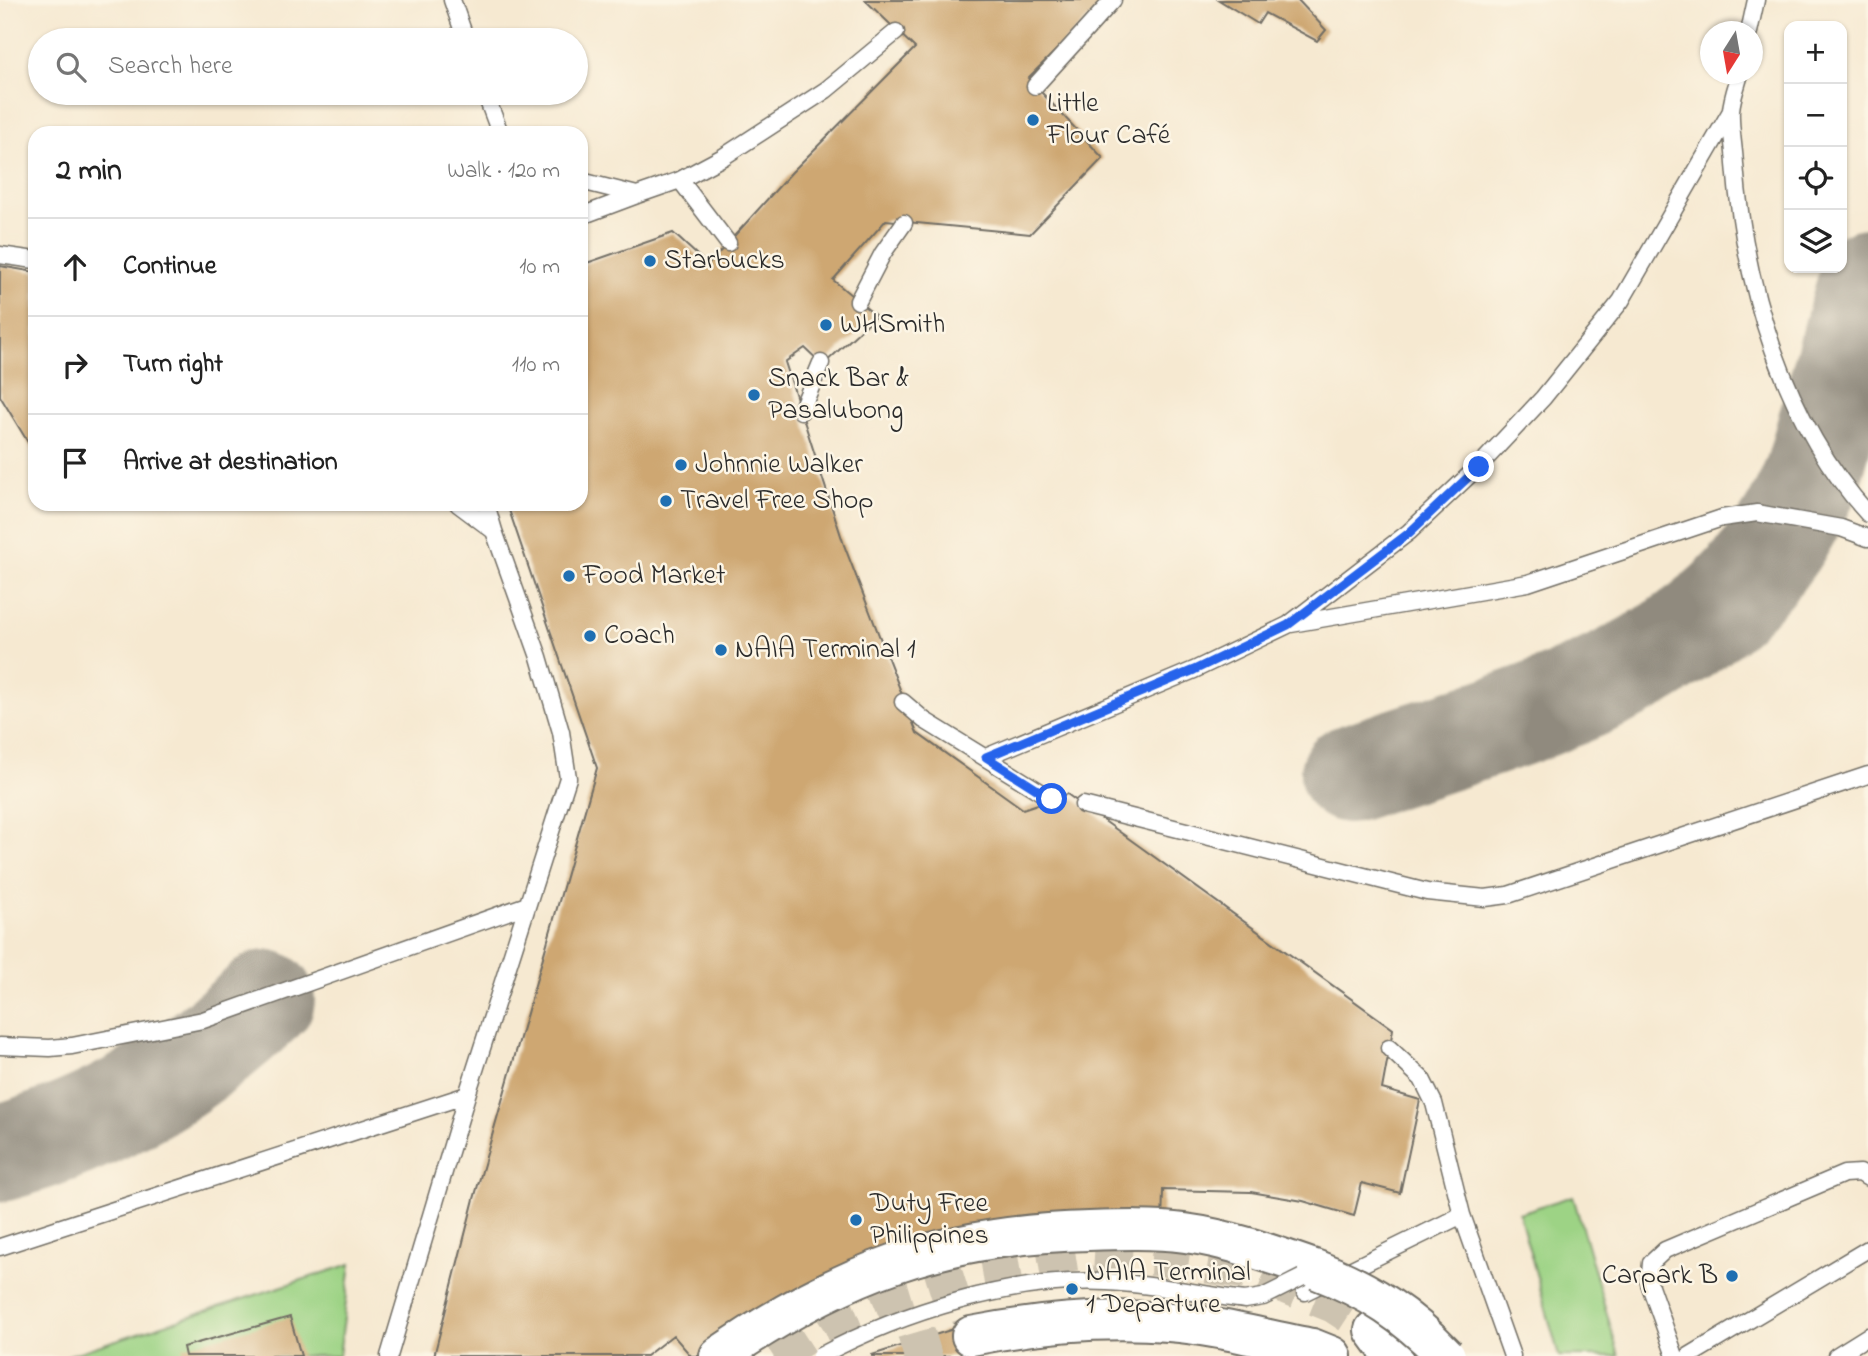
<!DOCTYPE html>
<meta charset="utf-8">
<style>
:root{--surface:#fff;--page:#f2f2f2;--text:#222;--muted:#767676;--line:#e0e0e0}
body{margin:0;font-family:"Indie Flower",sans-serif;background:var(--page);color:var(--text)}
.controls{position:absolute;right:21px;top:21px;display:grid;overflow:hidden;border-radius:14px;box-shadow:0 2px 5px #0004}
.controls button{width:63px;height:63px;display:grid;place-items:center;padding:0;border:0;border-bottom:2px solid var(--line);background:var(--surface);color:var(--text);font:35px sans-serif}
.compass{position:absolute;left:1700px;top:21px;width:63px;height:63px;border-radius:50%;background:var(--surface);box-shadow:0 2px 5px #0004;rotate:191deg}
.stop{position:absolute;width:21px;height:21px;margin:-16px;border:5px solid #2563eb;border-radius:50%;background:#fff}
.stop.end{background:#2563eb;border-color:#fff;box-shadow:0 2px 7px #0008}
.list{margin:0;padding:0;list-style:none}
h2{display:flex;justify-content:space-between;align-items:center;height:91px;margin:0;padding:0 28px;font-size:30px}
h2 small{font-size:23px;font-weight:400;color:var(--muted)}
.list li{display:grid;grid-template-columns:46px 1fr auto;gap:21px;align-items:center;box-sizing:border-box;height:98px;padding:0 28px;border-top:2px solid var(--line)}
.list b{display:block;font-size:26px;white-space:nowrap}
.list em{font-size:23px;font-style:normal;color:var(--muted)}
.icon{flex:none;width:38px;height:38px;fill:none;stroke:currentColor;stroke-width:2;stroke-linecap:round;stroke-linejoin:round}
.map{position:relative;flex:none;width:1868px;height:1356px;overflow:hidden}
.search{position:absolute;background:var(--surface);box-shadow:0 2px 5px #0004;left:28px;top:28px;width:560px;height:77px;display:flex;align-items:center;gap:18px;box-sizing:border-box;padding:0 24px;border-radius:38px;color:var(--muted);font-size:26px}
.panel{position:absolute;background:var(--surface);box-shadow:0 2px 5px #0004;left:28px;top:126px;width:560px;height:385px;border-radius:21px}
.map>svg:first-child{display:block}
.green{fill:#9dd385;stroke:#647f58;stroke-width:2}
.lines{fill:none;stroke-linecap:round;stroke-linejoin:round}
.taxiway{stroke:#908a7e;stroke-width:98}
.building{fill:#cea772}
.tertiary-tunnel{stroke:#cdc3b0;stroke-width:38;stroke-dasharray:38 19;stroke-linecap:butt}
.service-casing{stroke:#726e65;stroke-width:19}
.tertiary-casing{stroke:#726e65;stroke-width:42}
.service{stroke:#fff;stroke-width:16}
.tertiary{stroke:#fff;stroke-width:38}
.service-bridge-casing{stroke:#726e65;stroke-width:19;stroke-linecap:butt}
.tertiary-bridge-casing{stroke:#726e65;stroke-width:42;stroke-linecap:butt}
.service-bridge{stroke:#fff;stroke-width:16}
.tertiary-bridge{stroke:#fff;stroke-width:38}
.route{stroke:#2563eb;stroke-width:9}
.poi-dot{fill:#1f6fb2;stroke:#fcf5e5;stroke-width:2.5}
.labels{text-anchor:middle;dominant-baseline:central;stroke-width:5;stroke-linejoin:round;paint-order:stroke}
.poi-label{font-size:28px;fill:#2b2b2b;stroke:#fcf5e5;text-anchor:start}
</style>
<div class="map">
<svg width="1868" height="1356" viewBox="0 0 1868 1356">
<rect width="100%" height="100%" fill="#fcf5e5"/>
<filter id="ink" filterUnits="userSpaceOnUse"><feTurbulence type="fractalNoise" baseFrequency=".0143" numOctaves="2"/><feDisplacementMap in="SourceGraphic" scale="14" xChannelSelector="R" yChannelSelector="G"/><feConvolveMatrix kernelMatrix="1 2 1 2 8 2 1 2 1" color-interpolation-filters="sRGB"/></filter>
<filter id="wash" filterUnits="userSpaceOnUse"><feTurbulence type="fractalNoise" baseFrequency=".00686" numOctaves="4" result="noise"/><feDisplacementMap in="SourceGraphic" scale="28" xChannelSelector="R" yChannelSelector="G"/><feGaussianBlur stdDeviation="1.57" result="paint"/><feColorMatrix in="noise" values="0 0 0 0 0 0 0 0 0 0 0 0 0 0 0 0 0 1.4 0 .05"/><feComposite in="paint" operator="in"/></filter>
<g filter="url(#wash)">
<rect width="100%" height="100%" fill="#f6e9d1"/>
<path class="green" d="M 1573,1196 L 1619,1356 L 1559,1356 L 1519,1213 Z
M 351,1264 L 339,1356 L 67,1356 Z"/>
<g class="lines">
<path class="taxiway" d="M 1349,774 C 1525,713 1736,670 1812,476 C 1819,456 1823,435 1829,415 C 1842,369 1855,323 1868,277
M 0,1153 C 107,1124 185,1075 266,999"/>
</g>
<g id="blocks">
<path class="building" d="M 865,0 L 1107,0 L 1028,78 L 1103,158 L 1030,234 L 886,220 L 833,280 L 876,316 L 823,365 L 805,348 L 785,362 L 844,545 L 917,733 L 1023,809 L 1067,794 L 1393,1029 L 1382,1089 L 1420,1100 L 1400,1193 L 1362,1183 L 1354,1216 L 1303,1201 L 1251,1192 L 1163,1190 L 1162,1225 L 967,1236 L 711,1356 L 691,1356 L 673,1335 L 646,1356 L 434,1356 L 474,1199 L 597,768 L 507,504 L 581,504 L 581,265 L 673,233 L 708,265 L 792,172 L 915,48 Z
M 1219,0 L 1298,0 L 1326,30 L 1317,41 L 1265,13 L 1258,24 Z
M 0,266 L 35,272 L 35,454 L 0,396 Z
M 290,1317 L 301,1356 L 185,1356 L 183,1347 Z
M 966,1325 L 975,1356 L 872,1356 L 872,1355 Z"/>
</g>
</g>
<g filter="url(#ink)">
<use href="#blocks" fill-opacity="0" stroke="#726e65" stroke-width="2"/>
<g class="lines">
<path class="tertiary-tunnel" d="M 773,1356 L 822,1324 L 903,1291 L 981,1267 L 1079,1252 L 1157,1257 L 1251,1271 L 1334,1304 L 1374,1330
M 903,1356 L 971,1336"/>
<g class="service-casing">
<path id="service" d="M 452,0 L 466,40
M 1749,32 L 1756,0
M 1740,74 C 1737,85 1732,98 1731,110 C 1730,127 1734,146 1735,164 C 1744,286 1784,421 1868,514
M 1035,86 L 1113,0
M 485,93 L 500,133
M 680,180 L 728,243
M 581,181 L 637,195 L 680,180 L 723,157 L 826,90 L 896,32
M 581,216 L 637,195
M 0,255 L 35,260
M 858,301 L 883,253 L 904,223
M 801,411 L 821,363
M 486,504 L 494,531
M 1291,624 L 1528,583 L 1722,518 L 1757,513 L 1841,528 L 1868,538
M 903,702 L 924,720 L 1052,799
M 986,757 L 1194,670 L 1288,625 L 1409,532 L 1479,466 L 1543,398 L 1621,301 L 1731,111
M 1083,805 L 1427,892 L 1485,898 L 1508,895 L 1868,775
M 0,1046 L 50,1048 L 72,1046 L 203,1020 L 527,905
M 1389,1048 L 1422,1079 L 1434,1103 L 1462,1215 L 1512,1356
M 0,1247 L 467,1095
M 1305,1292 L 1462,1215
M 389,1356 L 467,1095 L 568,778 L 561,732 L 539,657 L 494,531 L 458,504
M 1675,1356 L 1649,1283 L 1651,1263 L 1665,1250 L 1844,1174 L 1860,1173 L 1868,1178
M 1689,1356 L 1868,1249
M 1836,1356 L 1868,1336"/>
</g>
<g class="tertiary-casing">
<path id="tertiary" d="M 1374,1330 L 1393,1356
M 971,1336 C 1036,1323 1103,1317 1169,1322 C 1217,1326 1265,1339 1312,1348 L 1332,1356
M 719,1356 C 839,1273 943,1234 1089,1231 C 1121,1230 1153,1229 1185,1233 C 1230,1239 1274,1255 1317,1270"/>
</g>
<use href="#service" class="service"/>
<use href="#tertiary" class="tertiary"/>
<g class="service-bridge-casing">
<path id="service-bridge" d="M 820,1356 C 902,1312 1014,1277 1107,1282 C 1154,1284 1199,1294 1245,1300 L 1263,1297 L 1317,1270"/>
</g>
<g class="tertiary-bridge-casing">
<path id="tertiary-bridge" d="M 1317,1270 C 1369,1290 1408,1316 1446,1356"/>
</g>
<use href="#service-bridge" class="service-bridge"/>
<use href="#tertiary-bridge" class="tertiary-bridge"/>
</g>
</g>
<g class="lines" filter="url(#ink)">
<path class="route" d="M 1052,799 L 986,757 L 1194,670 L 1288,625 L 1409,533 L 1479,467"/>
</g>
<g class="poi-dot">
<circle cx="1033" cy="120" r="7"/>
<circle cx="650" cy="261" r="7"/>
<circle cx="826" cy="325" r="7"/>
<circle cx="754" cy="395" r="7"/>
<circle cx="681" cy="465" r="7"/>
<circle cx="666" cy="501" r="7"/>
<circle cx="569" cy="576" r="7"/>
<circle cx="590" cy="636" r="7"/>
<circle cx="721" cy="650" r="7"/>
<circle cx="856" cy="1220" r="7"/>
<circle cx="1732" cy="1276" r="7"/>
<circle cx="1072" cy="1289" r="7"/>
</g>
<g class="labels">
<g class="poi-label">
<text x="1047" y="104">Little<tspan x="1047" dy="32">Flour Café</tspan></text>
<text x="664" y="261">Starbucks</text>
<text x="840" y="325">WHSmith</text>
<text x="768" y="379">Snack Bar &amp;<tspan x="768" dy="32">Pasalubong</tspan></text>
<text x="695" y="465">Johnnie Walker</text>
<text x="680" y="501">Travel Free Shop</text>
<text x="583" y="576">Food Market</text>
<text x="604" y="636">Coach</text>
<text x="735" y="650">NAIA Terminal 1</text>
<text x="870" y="1204">Duty Free<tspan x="870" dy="32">Philippines</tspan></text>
<text x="1086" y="1273">NAIA Terminal<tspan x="1086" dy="32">1 Departure</tspan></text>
<text x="1718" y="1276" text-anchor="end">Carpark B</text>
</g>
</g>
</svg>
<div class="controls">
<button>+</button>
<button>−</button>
<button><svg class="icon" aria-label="locate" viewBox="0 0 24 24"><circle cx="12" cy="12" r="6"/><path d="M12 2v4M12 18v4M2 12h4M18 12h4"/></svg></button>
<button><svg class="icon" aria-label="layers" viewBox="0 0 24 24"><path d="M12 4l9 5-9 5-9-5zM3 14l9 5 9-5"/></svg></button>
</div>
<svg class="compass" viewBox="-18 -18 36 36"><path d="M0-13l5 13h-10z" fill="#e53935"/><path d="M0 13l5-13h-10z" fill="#767676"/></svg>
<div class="stop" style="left:1052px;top:799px"></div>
<div class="stop end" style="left:1479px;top:467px"></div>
<div class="search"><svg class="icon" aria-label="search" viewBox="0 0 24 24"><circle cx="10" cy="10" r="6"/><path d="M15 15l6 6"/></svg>Search here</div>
<section class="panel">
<h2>2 min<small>Walk · 120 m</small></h2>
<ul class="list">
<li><svg class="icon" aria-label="ahead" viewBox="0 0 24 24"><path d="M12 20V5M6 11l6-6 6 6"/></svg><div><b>Continue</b></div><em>10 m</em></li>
<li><svg class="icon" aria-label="right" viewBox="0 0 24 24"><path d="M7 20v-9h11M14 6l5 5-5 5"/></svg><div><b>Turn right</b></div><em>110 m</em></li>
<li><svg class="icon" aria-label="arrive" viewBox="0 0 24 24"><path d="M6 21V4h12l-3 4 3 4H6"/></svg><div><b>Arrive at destination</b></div></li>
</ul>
</section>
</div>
